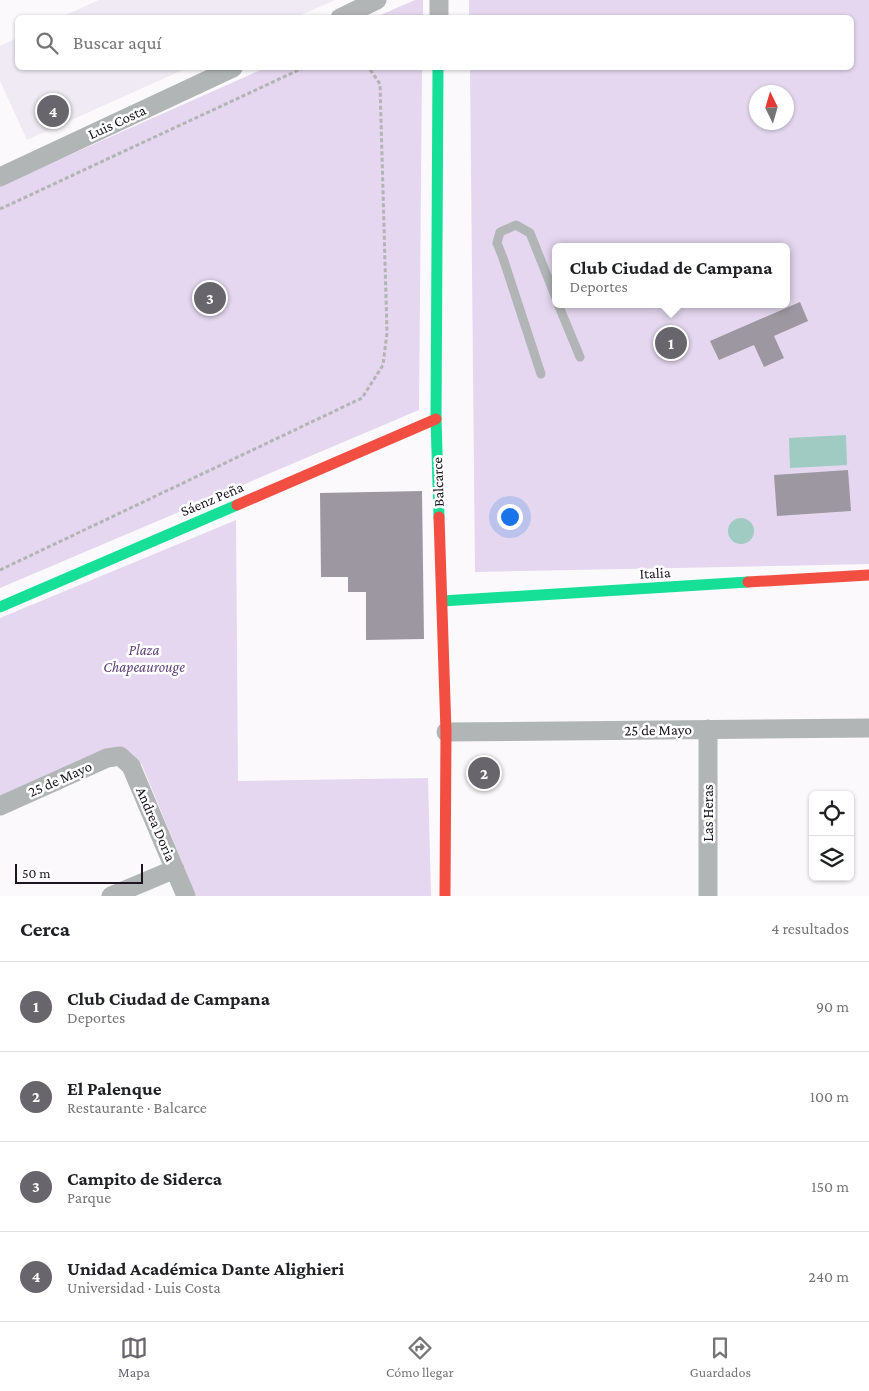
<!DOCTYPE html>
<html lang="es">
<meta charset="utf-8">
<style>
:root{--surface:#fff;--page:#f6f6f6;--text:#202124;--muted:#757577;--line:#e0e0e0;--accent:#69656c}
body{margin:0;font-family:"Crimson Pro",serif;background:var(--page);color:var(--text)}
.controls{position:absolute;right:15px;bottom:15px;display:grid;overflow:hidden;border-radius:8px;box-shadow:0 1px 4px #0004}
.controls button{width:45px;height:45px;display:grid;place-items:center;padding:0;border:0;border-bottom:1px solid var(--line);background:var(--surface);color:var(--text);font:25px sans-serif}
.compass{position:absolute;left:749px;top:85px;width:45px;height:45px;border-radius:50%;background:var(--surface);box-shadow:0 1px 4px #0004;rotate:355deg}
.scale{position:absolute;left:15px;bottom:12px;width:128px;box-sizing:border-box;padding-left:5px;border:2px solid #1b161f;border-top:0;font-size:14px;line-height:18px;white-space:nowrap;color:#1b161f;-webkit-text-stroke:4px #fff;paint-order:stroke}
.you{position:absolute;left:509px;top:516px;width:18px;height:18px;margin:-12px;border:4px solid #fff;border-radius:50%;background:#1a73e8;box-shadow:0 0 0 8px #1a73e833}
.badge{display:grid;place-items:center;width:32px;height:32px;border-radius:50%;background:var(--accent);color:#fff;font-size:16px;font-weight:700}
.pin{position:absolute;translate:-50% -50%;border:2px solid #fff;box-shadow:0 1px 5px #0006}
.popup{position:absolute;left:552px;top:243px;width:238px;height:65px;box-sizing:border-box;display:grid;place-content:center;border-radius:8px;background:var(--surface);filter:drop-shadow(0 1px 4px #0005);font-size:16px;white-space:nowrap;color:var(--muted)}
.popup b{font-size:19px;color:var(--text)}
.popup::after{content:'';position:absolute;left:50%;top:100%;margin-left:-10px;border:10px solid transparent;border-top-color:var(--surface)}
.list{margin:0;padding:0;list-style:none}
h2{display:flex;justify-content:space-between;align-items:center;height:65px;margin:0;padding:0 20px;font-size:21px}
h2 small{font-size:16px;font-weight:400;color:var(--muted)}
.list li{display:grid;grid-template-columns:32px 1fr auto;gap:15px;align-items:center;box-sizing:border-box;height:90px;padding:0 20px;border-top:1px solid var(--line)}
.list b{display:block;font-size:19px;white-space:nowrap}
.list p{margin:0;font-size:16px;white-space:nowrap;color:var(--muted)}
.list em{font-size:16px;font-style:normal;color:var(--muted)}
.icon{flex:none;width:28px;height:28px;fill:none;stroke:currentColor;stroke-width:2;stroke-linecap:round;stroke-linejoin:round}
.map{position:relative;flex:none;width:869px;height:896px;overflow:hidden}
.search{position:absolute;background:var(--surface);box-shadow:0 1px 4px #0004;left:15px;right:15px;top:15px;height:55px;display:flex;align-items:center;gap:12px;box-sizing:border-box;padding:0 18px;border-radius:8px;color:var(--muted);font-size:19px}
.sheet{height:425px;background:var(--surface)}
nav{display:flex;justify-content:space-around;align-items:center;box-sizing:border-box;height:70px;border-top:1px solid var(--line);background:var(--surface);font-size:14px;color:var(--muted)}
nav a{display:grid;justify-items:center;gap:2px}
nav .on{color:var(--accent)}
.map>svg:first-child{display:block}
.built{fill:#efeaf3}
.green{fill:#e4d7ef;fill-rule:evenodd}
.water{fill:#a0cbc3}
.building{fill:#9c97a0}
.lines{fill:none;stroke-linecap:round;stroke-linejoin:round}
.path{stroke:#b3b4b5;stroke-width:3;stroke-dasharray:4 2.5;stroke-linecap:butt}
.lane{stroke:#b1b5b5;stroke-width:9}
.street{stroke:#b1b5b5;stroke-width:19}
.fast{stroke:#16e098;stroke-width:11}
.jam{stroke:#f24e42;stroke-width:11}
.labels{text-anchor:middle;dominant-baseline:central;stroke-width:5;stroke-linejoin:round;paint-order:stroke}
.street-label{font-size:15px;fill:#1b161f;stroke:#fff}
.park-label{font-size:15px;font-style:italic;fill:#64447c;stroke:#fff}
</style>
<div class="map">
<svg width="869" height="896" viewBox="0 0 869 896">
<rect width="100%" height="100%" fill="#fbf9fc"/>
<path class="built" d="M 99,0 L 335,0 L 296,17 L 61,17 Z
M 17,38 L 18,68 L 187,68 L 27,140 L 0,81 L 0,46 Z"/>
<path class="green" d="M 415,0 L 423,0 L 423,17 L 376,17 Z
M 469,0 L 869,0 L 869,564 L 475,572 L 470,68 L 852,68 L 852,18 L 469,18 ZM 756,92 L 786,92 L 786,122 L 756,122 ZM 556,247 L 786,247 L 786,304 L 556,304 Z
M 265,68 L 422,68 L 419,410 L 0,588 L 0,186 Z
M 236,520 L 238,781 L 428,778 L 431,896 L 196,896 L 142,765 L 132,754 L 119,748 L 0,797 L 0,618 Z"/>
<path class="water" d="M 846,435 L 847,465 L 790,468 L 789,438 Z
M728 531a13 13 0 1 1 26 0a13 13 0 1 1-26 0Z"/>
<path class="building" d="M 800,302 L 808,321 L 774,336 L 784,358 L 764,367 L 754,345 L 719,360 L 710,341 Z
M 848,470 L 851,511 L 777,516 L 774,475 Z
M 422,491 L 424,639 L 366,640 L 366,592 L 348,592 L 348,577 L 321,577 L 320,493 Z"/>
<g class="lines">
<path class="path" d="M 0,209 L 303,68
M 0,570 L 362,398 L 383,365 L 387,333 L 380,84 L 369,68"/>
<path class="lane" d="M 558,304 L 580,357
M 541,374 L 503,258 L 497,243 L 500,232 L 516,225 L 530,233 L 556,298"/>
<path class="street" d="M 340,18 L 377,0
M 439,18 L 439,0
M 0,177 L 233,68
M 446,732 L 869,728
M 0,806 L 107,758 L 120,756 L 131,766 L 186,896
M 111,896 L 175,869
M 708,896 L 708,729"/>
<path class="fast" d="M 438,68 L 436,419 L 439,517
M 442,601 L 748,582
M 0,607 L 237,505"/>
<path class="jam" d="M 237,505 L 436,419
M 439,517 L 446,732 L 445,896
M 748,582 L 869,575"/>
</g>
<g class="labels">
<g class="street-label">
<text transform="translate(117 122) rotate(-25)">Luis Costa</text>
<text transform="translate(438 482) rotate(-92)">Balcarce</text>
<text transform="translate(212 499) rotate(-23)">Sáenz Peña</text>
<text transform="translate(655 573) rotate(-3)">Italia</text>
<text transform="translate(658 730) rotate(-1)">25 de Mayo</text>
<text transform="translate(60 779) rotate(-24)">25 de Mayo</text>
<text transform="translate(708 813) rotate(-90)">Las Heras</text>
<text transform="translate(156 824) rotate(67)">Andrea Doria</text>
</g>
<g class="park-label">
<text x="144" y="650">Plaza<tspan x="144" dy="17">Chapeaurouge</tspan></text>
</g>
</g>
</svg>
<div class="controls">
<button><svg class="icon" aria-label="locate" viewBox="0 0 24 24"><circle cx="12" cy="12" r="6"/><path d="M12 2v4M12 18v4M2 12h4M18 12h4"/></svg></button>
<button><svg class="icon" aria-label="layers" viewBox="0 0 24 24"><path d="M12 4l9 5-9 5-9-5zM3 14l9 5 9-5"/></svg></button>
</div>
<svg class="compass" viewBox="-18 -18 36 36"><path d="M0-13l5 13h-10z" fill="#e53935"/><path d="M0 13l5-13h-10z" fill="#757577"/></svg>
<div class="scale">50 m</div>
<div class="you"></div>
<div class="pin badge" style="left:671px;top:343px">1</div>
<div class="popup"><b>Club Ciudad de Campana</b>Deportes</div>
<div class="pin badge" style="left:484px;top:773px">2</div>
<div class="pin badge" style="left:210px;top:298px">3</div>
<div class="pin badge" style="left:53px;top:111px">4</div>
<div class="search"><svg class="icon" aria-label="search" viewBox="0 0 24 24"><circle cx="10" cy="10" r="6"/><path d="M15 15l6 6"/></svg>Buscar aquí</div>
</div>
<section class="sheet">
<h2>Cerca<small>4 resultados</small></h2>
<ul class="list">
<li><span class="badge">1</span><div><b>Club Ciudad de Campana</b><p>Deportes</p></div><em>90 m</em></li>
<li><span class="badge">2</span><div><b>El Palenque</b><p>Restaurante · Balcarce</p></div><em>100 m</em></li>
<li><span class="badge">3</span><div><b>Campito de Siderca</b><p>Parque</p></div><em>150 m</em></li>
<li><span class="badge">4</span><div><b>Unidad Académica Dante Alighieri</b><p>Universidad · Luis Costa</p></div><em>240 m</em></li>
</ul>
</section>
<nav>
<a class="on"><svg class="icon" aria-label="map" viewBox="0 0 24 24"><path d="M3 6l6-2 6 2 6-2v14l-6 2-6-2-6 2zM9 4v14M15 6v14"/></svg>Mapa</a>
<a><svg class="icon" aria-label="directions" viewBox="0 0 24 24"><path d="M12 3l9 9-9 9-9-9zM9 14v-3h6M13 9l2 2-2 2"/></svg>Cómo llegar</a>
<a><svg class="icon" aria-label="saved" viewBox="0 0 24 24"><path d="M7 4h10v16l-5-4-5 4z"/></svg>Guardados</a>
</nav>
